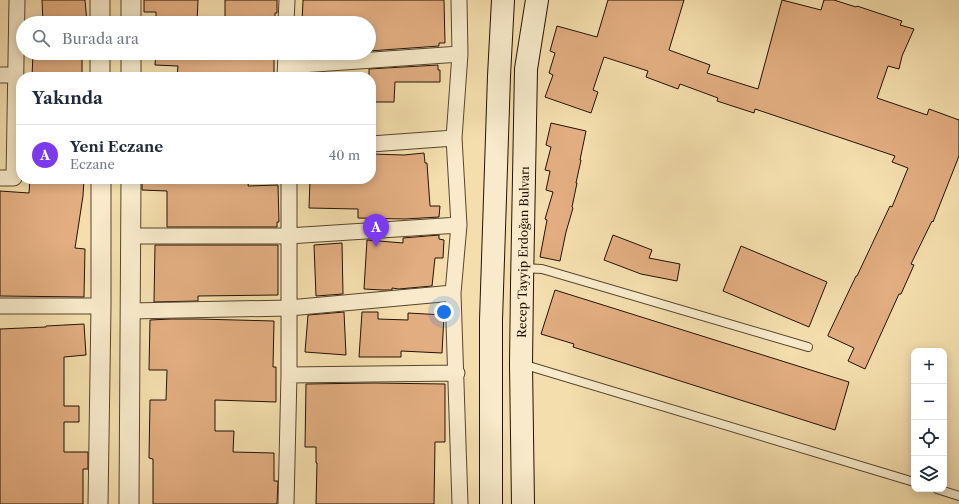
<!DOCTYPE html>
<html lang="tr">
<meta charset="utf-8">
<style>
:root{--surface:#fff;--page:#f6f6f7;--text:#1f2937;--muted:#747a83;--line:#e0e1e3;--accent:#7c3aed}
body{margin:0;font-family:"Libre Caslon Text",serif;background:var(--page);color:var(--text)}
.controls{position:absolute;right:12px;bottom:12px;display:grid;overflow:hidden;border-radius:8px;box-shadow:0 2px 10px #0003}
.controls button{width:36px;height:36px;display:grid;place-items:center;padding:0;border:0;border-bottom:1px solid var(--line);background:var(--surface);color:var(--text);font:20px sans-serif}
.you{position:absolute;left:444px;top:312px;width:14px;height:14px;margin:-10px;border:3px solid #fff;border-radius:50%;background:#1a73e8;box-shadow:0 0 0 6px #1a73e833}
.badge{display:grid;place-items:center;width:26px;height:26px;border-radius:50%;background:var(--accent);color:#fff;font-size:13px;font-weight:700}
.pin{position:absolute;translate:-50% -33px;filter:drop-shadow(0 1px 2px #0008)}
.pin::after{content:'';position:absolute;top:21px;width:14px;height:12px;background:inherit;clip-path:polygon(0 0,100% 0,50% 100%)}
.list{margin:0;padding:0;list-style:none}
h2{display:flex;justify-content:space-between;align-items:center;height:52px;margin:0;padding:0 16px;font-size:17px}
h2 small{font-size:13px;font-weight:400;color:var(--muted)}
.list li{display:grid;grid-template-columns:26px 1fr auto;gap:12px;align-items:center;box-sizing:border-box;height:60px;padding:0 16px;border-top:1px solid var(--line)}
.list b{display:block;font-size:15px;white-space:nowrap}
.list p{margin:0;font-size:13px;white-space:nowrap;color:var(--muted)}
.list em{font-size:13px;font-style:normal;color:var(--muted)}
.icon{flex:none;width:22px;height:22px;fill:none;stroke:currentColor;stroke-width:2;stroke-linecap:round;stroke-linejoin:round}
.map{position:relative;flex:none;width:959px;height:504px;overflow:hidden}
.search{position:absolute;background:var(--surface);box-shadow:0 2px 10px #0003;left:16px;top:16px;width:360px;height:44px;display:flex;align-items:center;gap:10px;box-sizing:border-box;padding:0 14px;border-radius:22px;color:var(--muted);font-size:15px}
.panel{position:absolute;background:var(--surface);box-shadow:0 2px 10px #0003;left:16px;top:72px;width:360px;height:112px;border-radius:16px}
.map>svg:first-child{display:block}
.building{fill:#e1ad81;stroke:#231203}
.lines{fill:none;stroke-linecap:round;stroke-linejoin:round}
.service-casing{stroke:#57452e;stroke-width:10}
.minor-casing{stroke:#57452e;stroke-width:17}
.tertiary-casing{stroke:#57452e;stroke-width:21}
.secondary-casing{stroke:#231203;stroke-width:24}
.service{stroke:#f8eaca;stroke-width:8}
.minor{stroke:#f8eaca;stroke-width:15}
.tertiary{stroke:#f8eaca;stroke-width:19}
.secondary{stroke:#f8eaca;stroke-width:22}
.labels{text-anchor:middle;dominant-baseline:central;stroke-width:3;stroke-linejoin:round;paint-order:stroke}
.street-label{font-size:12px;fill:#231203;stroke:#f8eaca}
</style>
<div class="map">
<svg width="959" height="504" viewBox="0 0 959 504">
<rect width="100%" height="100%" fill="#f4dead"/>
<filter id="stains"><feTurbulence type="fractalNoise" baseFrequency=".005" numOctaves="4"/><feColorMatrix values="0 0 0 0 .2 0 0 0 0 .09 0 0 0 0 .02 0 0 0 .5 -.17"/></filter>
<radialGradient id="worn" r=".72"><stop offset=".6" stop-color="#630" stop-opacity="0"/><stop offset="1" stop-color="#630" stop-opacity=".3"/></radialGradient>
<path class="building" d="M 42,0 L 85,0 L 87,23 L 43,23 Z
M 144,0 L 198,0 L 197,23 L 156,23 L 156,12 L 144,12 Z
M 225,0 L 277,0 L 277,13 L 275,13 L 275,23 L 225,23 Z
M 303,0 L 444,0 L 445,43 L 439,43 L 439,46 L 369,51 L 369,23 L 302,23 Z
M 608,0 L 684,0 L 669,50 L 710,65 L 707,73 L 758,89 L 782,0 L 821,10 L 824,0 L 834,0 L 856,7 L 857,6 L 902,21 L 900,25 L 914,29 L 902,56 L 899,69 L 888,66 L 877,98 L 927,115 L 929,109 L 959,120 L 959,156 L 933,222 L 932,221 L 911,264 L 914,265 L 901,294 L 899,294 L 865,369 L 848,361 L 854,348 L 828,336 L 828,335 L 856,276 L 857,276 L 890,206 L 892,207 L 908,168 L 892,162 L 895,156 L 755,109 L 754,113 L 717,101 L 718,98 L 680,84 L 678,89 L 646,77 L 648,71 L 604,57 L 593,90 L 598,92 L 591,113 L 545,97 L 553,75 L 549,73 L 555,53 L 550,51 L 557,26 L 597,37 Z
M 33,53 L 82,53 L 82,77 L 32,77 Z
M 156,53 L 274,53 L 274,77 L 177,77 L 178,66 L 155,65 Z
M 438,65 L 438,70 L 440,70 L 440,82 L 395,82 L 394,102 L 371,102 L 371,77 L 369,77 L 369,69 Z
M 551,123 L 586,131 L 580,160 L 581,160 L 576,183 L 577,183 L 572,207 L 573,208 L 566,232 L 560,261 L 540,257 L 547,220 L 545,219 L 553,192 L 546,190 L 550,171 L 545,170 L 551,147 L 546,145 Z
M 424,153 L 425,163 L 427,163 L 430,206 L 440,206 L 439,217 L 405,219 L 358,218 L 358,209 L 309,208 L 310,179 L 371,179 L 371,154 L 404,155 Z
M 30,179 L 84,179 L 83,196 L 75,248 L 85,249 L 84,297 L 0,296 L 0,191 L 29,193 Z
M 142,179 L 249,179 L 248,186 L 278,185 L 279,222 L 277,222 L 277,227 L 167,227 L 167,191 L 142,190 Z
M 439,235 L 439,239 L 444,240 L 443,258 L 435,258 L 432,286 L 399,289 L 392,288 L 392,290 L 383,290 L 364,289 L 367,240 L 403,243 L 403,238 Z
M 613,235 L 652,250 L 649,258 L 680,264 L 677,281 L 641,274 L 604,260 Z
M 342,243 L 343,294 L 316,296 L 314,245 Z
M 155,245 L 278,245 L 278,295 L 198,296 L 198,301 L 154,302 Z
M 741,246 L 827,282 L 809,327 L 723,291 Z
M 555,290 L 849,382 L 835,430 L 573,347 L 574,344 L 541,334 Z
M 344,312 L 346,355 L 305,352 L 308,315 Z
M 362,312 L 378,312 L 378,319 L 408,320 L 408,313 L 444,315 L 442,353 L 401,351 L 401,357 L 359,357 Z
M 171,319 L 198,319 L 274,321 L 273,367 L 276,367 L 276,402 L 215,400 L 215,431 L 234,431 L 233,452 L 274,453 L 274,481 L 278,481 L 277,504 L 153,504 L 153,459 L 149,458 L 150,400 L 166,400 L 167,370 L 149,370 L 150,320 Z
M 84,324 L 86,355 L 64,357 L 64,406 L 79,406 L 79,422 L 64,422 L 64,452 L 88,452 L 88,469 L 83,469 L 83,504 L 0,504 L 0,329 L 46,327 L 46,326 Z
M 373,383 L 445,384 L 445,442 L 435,442 L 434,504 L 316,504 L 317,463 L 316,463 L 316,447 L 305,447 L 306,384 Z"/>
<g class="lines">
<g class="service-casing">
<path id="service" d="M 522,268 L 542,269 L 808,347
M 522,364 L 914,482
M 937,489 L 959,496"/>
</g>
<g class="minor-casing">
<path id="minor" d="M 459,0 L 460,54 L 454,138 L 459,225 L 453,293 L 460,504
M 286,23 L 287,0
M 286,66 L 460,54
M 0,75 L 16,75
M 285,77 L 286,53
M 371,144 L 454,138
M 0,178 L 14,178 L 17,0
M 131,236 L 288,236 L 459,225
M 0,306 L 101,306
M 130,311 L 289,308 L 453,293
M 289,375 L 457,373
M 286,504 L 289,375 L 289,179"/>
</g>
<g class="tertiary-casing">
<path id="tertiary" d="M 100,0 L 100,23
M 131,23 L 131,0
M 100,53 L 100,77
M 131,77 L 131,53
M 98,504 L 101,306 L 101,179
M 129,504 L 131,179"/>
</g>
<g class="secondary-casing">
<path id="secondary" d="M 491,504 L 491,320 L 499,76 L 503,0
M 523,504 L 521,364 L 522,285 L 526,69 L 537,0"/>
</g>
<use href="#service" class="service"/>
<use href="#minor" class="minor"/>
<use href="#tertiary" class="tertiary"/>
<use href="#secondary" class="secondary"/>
</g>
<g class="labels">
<g class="street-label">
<text transform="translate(523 252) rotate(-89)">Recep Tayyip Erdoğan Bulvarı</text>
</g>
</g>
<rect width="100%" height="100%" filter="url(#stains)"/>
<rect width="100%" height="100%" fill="url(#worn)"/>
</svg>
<div class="controls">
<button>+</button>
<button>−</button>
<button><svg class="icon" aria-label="locate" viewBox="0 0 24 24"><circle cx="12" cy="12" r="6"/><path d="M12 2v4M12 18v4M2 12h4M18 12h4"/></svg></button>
<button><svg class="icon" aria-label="layers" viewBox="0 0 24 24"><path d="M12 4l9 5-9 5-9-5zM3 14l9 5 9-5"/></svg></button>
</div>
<div class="you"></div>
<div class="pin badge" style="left:376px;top:247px">A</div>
<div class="search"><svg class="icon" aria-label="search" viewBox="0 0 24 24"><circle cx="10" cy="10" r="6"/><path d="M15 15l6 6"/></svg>Burada ara</div>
<section class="panel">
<h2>Yakında<small></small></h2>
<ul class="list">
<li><span class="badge">A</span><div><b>Yeni Eczane</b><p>Eczane</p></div><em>40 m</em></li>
</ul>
</section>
</div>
